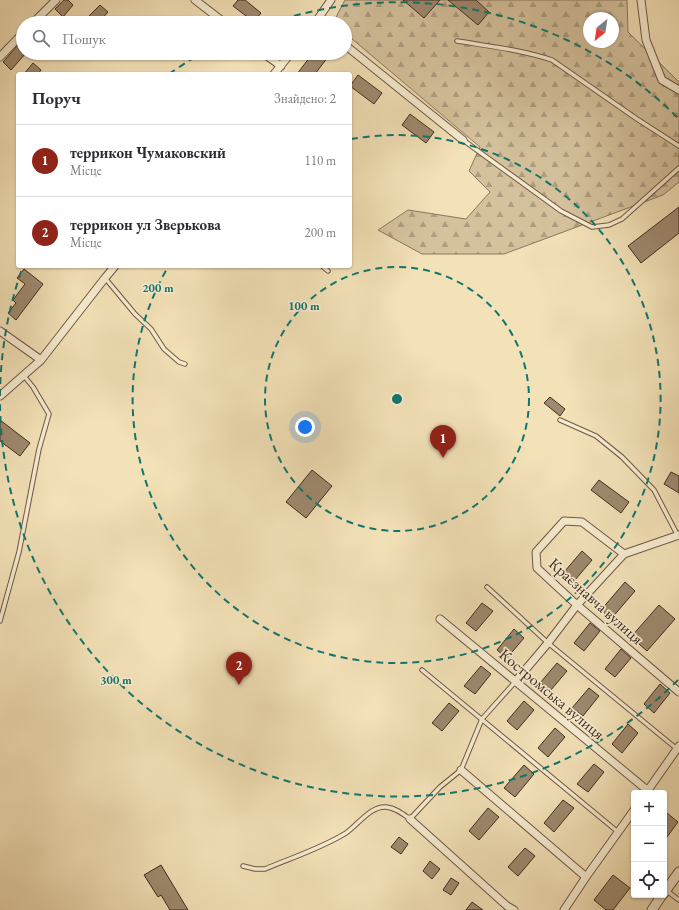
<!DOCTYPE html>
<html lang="uk">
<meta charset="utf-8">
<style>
:root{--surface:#fff;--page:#f7f7f7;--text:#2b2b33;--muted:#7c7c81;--line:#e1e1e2;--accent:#8f2418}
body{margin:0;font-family:"EB Garamond",serif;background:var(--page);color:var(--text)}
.controls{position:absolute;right:12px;bottom:12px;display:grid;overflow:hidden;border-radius:4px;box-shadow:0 1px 3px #0004}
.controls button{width:36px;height:36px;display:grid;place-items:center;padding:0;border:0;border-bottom:1px solid var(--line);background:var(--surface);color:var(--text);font:20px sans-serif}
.compass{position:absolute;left:583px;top:12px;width:36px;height:36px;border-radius:50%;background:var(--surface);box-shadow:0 1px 3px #0004;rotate:210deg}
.you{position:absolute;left:305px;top:427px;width:14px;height:14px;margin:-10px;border:3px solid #fff;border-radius:50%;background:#1a73e8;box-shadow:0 0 0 6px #1a73e833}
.badge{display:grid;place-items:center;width:26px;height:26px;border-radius:50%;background:var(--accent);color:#fff;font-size:13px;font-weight:700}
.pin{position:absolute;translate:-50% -33px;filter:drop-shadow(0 1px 2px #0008)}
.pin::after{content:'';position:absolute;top:21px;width:14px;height:12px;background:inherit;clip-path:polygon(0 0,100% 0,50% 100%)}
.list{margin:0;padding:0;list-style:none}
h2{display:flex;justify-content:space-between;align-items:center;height:52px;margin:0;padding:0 16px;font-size:17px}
h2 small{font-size:13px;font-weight:400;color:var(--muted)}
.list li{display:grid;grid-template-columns:26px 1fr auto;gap:12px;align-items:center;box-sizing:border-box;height:72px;padding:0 16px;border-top:1px solid var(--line)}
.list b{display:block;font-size:15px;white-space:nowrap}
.list p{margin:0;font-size:13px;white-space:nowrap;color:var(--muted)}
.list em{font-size:13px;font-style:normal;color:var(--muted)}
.icon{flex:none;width:22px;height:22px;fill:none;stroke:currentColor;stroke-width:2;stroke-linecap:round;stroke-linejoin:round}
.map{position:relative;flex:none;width:679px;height:910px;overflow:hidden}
.search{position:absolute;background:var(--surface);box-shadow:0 1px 3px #0004;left:16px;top:16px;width:336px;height:44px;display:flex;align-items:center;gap:10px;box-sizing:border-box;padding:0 14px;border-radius:22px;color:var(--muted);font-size:15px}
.panel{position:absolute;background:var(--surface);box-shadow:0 1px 3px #0004;left:16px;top:72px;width:336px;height:196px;border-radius:4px}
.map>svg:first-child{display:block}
.forest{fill:url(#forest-firs);stroke:#8c765e;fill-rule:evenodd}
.building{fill:#9e8a6f;stroke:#422b20}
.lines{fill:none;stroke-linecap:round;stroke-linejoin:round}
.service-casing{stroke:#6e5846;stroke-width:5.5}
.minor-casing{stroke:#6e5846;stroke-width:9}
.tertiary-casing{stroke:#6e5846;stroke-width:11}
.service{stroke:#f7ecd0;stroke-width:3.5}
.minor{stroke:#f7ecd0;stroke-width:7}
.tertiary{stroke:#f7ecd0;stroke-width:9}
.ring{fill:none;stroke:#0f766e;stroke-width:2;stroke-dasharray:7 5}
.labels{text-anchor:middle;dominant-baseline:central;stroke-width:3.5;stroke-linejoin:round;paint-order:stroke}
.street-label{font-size:16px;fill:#422b20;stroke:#f7ecd0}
.centre{fill:#0f766e;stroke:#f7ecd0;stroke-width:2}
.ring-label{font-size:12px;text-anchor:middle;font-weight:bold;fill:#0f766e;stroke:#f7ecd0;stroke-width:3.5;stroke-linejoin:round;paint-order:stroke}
</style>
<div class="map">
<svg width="679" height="910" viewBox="0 0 679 910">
<defs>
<pattern id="forest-firs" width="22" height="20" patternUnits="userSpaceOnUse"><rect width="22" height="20" fill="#d5c29d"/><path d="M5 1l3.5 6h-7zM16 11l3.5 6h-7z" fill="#ae9e80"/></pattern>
</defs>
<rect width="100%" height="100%" fill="#f3e1b7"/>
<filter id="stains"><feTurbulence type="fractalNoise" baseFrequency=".005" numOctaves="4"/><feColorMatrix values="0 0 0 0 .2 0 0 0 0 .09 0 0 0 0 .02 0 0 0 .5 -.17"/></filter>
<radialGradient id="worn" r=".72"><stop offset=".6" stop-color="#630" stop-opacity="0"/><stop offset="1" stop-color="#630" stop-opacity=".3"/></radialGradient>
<path class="forest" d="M 345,0 L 627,0 L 628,32 L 679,82 L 679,182 L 663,195 L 504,254 L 422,254 L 378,230 L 408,210 L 466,219 L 490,192 L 469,171 L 480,147 L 345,33 L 345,23 L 333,23 ZM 589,18 L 613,18 L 613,42 L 589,42 Z"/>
<path class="building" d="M 64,0 L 68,0 L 73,5 L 63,17 L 55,9 Z
M 238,0 L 245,0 L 261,13 L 254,22 L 233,6 Z
M 403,0 L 440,0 L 424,18 Z
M 448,0 L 476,0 L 489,12 L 478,25 Z
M 100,5 L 108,12 L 98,23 L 96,23 L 89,16 Z
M 18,45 L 23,50 L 23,53 L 26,53 L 11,70 L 3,62 Z
M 313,53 L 331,53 L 315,74 L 297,74 Z
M 33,63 L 41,70 L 38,74 L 24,74 Z
M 358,75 L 382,93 L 374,104 L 350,86 Z
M 410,114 L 434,132 L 426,143 L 402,125 Z
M 679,207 L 679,233 L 641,263 L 628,246 Z
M 24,269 L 43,284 L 16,320 L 8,313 L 16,303 L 13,300 L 25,284 L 17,278 Z
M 550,397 L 565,409 L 560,416 L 544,403 Z
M 0,420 L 30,443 L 20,456 L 0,441 Z
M 312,470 L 332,486 L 306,518 L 286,502 Z
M 671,472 L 679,476 L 679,493 L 664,484 Z
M 599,480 L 629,502 L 621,513 L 591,490 Z
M 582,551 L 592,560 L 575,580 L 565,571 Z
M 625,582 L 635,591 L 611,619 L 601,610 Z
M 482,603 L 493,611 L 476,631 L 466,623 Z
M 659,605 L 675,619 L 647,651 L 631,637 Z
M 590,623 L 600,631 L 584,651 L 574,643 Z
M 514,629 L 524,638 L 507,658 L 497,650 Z
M 621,649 L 631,658 L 615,677 L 605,669 Z
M 557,663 L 567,671 L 550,691 L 540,683 Z
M 481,666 L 491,674 L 475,694 L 464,686 Z
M 660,684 L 670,693 L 654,713 L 644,704 Z
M 589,688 L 599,696 L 583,716 L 572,708 Z
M 524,701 L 534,710 L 517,730 L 507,721 Z
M 449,703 L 459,711 L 442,731 L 432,723 Z
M 628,724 L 638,733 L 622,753 L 612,744 Z
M 555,728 L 565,737 L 548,757 L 538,748 Z
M 594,764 L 604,772 L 588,792 L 577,784 Z
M 524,765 L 534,774 L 515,797 L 504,788 Z
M 563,800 L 574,808 L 554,832 L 544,823 Z
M 488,808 L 499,817 L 479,840 L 469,831 Z
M 667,813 L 678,822 L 664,841 L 664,817 Z
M 399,837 L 408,844 L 401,854 L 391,847 Z
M 525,848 L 535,856 L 518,876 L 508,867 Z
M 430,861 L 440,869 L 432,879 L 423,871 Z
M 161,865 L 188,910 L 170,910 L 161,895 L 158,897 L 144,875 Z
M 613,875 L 630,888 L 613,910 L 606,910 L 594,900 Z
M 451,878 L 459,883 L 451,895 L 443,890 Z
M 472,902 L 483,910 L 466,910 Z"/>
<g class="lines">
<g class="service-casing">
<path id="service" d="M 457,41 C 488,46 522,50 552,60 L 637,119 L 679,146
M 463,140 L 561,211 L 592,227 L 609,225 L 622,219 L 679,168
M 322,266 L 328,271
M 105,278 L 135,314 L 151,329 L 164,349 L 179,362 L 185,364
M 560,420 L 596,436 L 622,457 L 654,490 L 678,536
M 487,587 L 510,608 L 548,643 L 677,749
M 0,621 L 19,552 L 39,449 L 49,414 L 33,387 L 24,376
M 422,670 L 618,832
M 243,866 L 255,869 L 265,869 C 291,858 322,848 346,833 C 358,825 370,806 386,807 C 396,808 403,814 410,819 L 440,787 L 461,770 L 482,719 L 515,682
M 667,891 L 679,900"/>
</g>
<g class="minor-casing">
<path id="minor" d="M 195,0 L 225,23
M 641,0 L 646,40 L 662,80 L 679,90
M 33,23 L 56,0
M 315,23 L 331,0
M 345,45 L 463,140
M 263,53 L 281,66
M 0,57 L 23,33
M 274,74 L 291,53
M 0,331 L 41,360
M 0,396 L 41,360 L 105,278 L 115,266
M 624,554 L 582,522 L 564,521 L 536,552 L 537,568 L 577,605 L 679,692
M 440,619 L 647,790
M 515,682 L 548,643 L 577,605 L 624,554 L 679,535
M 461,770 L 586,877
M 646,793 L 679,746
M 410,819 L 507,906 L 514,910
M 564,910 L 586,877 L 634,810"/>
</g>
<g class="tertiary-casing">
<path id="tertiary" d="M 664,893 L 679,872
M 652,910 L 662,895"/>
</g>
<use href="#service" class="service"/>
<use href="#minor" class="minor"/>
<use href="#tertiary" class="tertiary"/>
</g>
<g class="ring">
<circle cx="397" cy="399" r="132"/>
<path d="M351 139A264 264 0 1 1 168 267"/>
<path d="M678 680A397 397 0 0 1 0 402M0 396A397 397 0 0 1 23 266M169 74A397 397 0 0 1 202 53M271 23A397 397 0 0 1 678 118"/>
</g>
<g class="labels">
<g class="street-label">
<text transform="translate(596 601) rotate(42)">Краєзнавча вулиця</text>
<text transform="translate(552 694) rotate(40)">Костромська вулиця</text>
</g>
</g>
<circle cx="397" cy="399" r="6" class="centre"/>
<g class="ring-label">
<text x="158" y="292">200 m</text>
<text x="304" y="310">100 m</text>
<text x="116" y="684">300 m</text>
</g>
<rect width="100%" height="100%" filter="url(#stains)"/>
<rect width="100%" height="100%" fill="url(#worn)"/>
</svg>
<div class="controls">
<button>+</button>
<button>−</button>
<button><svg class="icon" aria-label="locate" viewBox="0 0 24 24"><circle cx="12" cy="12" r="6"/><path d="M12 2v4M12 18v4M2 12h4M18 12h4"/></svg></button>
</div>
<svg class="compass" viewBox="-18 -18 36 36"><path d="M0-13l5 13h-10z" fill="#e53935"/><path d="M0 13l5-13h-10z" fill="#7c7c81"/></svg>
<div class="you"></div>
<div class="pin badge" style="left:443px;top:458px">1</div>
<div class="pin badge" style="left:239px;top:685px">2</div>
<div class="search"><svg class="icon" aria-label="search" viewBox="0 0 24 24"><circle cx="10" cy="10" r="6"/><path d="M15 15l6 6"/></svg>Пошук</div>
<section class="panel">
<h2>Поруч<small>Знайдено: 2</small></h2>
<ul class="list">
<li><span class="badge">1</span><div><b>террикон Чумаковский</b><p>Місце</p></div><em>110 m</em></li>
<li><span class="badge">2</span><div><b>террикон ул Зверькова</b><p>Місце</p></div><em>200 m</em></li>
</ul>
</section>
</div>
